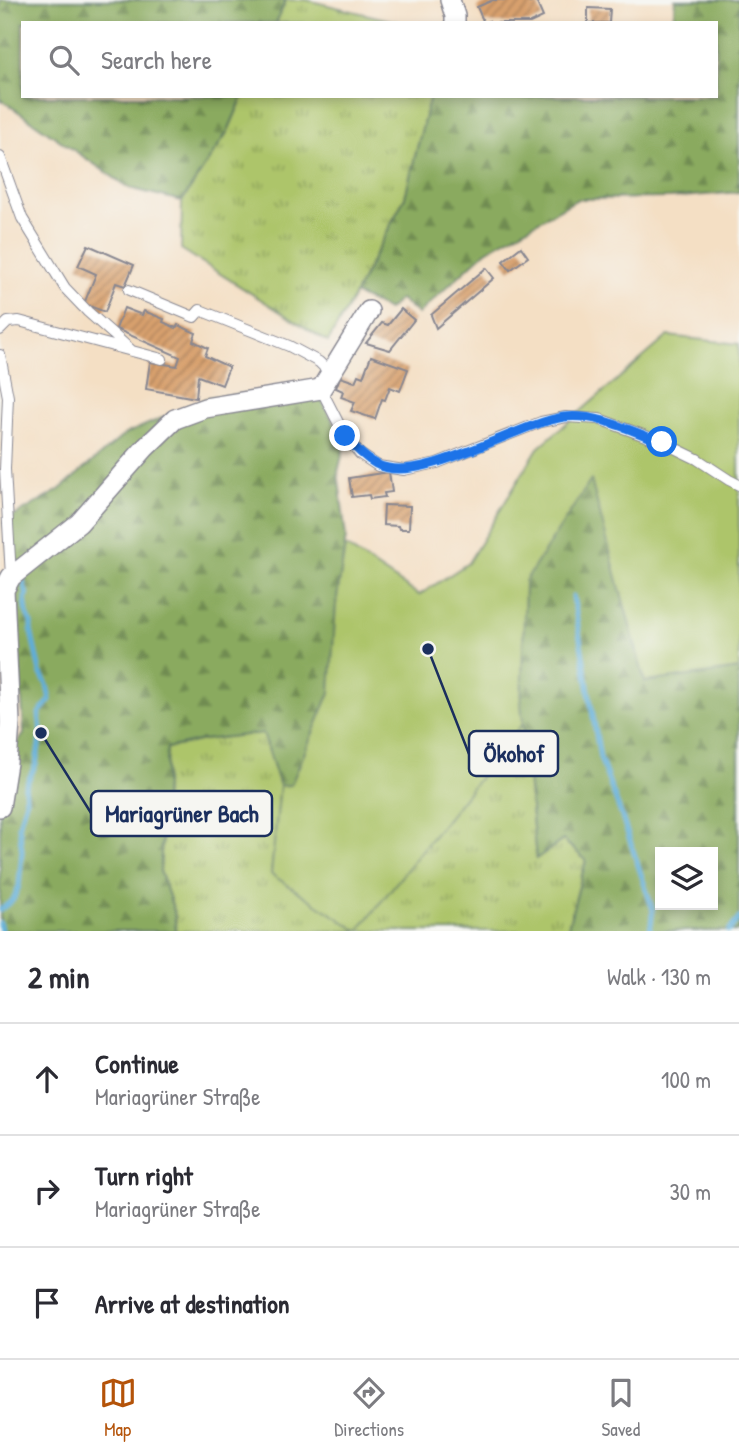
<!DOCTYPE html>
<meta charset="utf-8">
<style>
:root{--surface:#fff;--page:#f7f7f7;--text:#2b2b33;--muted:#7c7c81;--line:#e1e1e2;--accent:#b45309}
body{margin:0;font-family:"Patrick Hand",sans-serif;background:var(--page);color:var(--text)}
.controls{position:absolute;right:21px;bottom:21px;display:grid;overflow:hidden;border-radius:0px;box-shadow:0 4px 10px #0003}
.controls button{width:63px;height:63px;display:grid;place-items:center;padding:0;border:0;border-bottom:2px solid var(--line);background:var(--surface);color:var(--text);font:35px sans-serif}
.stop{position:absolute;width:21px;height:21px;margin:-16px;border:5px solid #1a73e8;border-radius:50%;background:#fff}
.stop.end{background:#1a73e8;border-color:#fff;box-shadow:0 2px 7px #0008}
.list{margin:0;padding:0;list-style:none}
h2{display:flex;justify-content:space-between;align-items:center;height:91px;margin:0;padding:0 28px;font-size:30px}
h2 small{font-size:23px;font-weight:400;color:var(--muted)}
.list li{display:grid;grid-template-columns:46px 1fr auto;gap:21px;align-items:center;box-sizing:border-box;height:112px;padding:0 28px;border-top:2px solid var(--line)}
.list b{display:block;font-size:26px;white-space:nowrap}
.list p{margin:0;font-size:23px;white-space:nowrap;color:var(--muted)}
.list em{font-size:23px;font-style:normal;color:var(--muted)}
.icon{flex:none;width:38px;height:38px;fill:none;stroke:currentColor;stroke-width:2;stroke-linecap:round;stroke-linejoin:round}
.map{position:relative;flex:none;width:739px;height:931px;overflow:hidden}
.search{position:absolute;background:var(--surface);box-shadow:0 4px 10px #0003;left:21px;right:21px;top:21px;height:77px;display:flex;align-items:center;gap:18px;box-sizing:border-box;padding:0 24px;border-radius:0px;color:var(--muted);font-size:26px}
.sheet{height:427px;background:var(--surface)}
nav{display:flex;justify-content:space-around;align-items:center;box-sizing:border-box;height:98px;border-top:2px solid var(--line);background:var(--surface);font-size:19px;color:var(--muted)}
nav a{display:grid;justify-items:center;gap:4px}
nav .on{color:var(--accent)}
.map>svg:first-child{display:block}
.grass{fill:url(#grass-tufts);stroke:#647a64;stroke-width:2}
.forest{fill:url(#forest-firs);stroke:#526c5e;stroke-width:2;fill-rule:evenodd}
.green{fill:#adc56a;stroke:#647a64;stroke-width:2}
.lines{fill:none;stroke-linecap:round;stroke-linejoin:round}
.stream{stroke:#5eadd8;stroke-width:5}
.building{fill:url(#building-hatch)}
.lane-casing{stroke:#888791;stroke-width:12}
.street-casing{stroke:#888791;stroke-width:22}
.lane{stroke:#fff;stroke-width:10}
.street{stroke:#fff;stroke-width:19}
.route{stroke:#1a73e8;stroke-width:9}
.leader{fill:none;stroke:#1b2f5e;stroke-width:2.5}
.callout-dot{fill:#1b2f5e;stroke:#f6f6f2;stroke-width:2.5}
.callout{fill:#f6f6f2;stroke:#1b2f5e;stroke-width:2.5}
.callout-label{font-size:24px;text-anchor:middle;font-weight:bold;fill:#1b2f5e}
</style>
<div class="map">
<svg width="739" height="931" viewBox="0 0 739 931">
<defs>
<pattern id="grass-tufts" width="24" height="20" patternUnits="userSpaceOnUse" patternTransform="scale(1.75)"><rect width="24" height="20" fill="#adc56a"/><path d="M3 7l-1-3M5 7V3M7 7l1-3M15 17l-1-3M17 17v-4M19 17l1-3" fill="none" stroke="#8ca05a"/></pattern>
<pattern id="forest-firs" width="22" height="20" patternUnits="userSpaceOnUse" patternTransform="scale(1.75)"><rect width="22" height="20" fill="#8aaa5e"/><path d="M5 1l3.5 6h-7zM16 11l3.5 6h-7z" fill="#708b51"/></pattern>
<pattern id="building-hatch" width="6" height="6" patternUnits="userSpaceOnUse" patternTransform="scale(1.75)"><rect width="6" height="6" fill="#d8a06d"/><path d="M-1 1l2-2M0 6l6-6M5 7l2-2" fill="none" stroke="#ae835d"/></pattern>
</defs>
<rect width="100%" height="100%" fill="#f6f6f2"/>
<filter id="ink" filterUnits="userSpaceOnUse"><feTurbulence type="fractalNoise" baseFrequency=".0143" numOctaves="2"/><feDisplacementMap in="SourceGraphic" scale="14" xChannelSelector="R" yChannelSelector="G"/><feConvolveMatrix kernelMatrix="1 2 1 2 8 2 1 2 1" color-interpolation-filters="sRGB"/></filter>
<filter id="wash" filterUnits="userSpaceOnUse"><feTurbulence type="fractalNoise" baseFrequency=".00686" numOctaves="4" result="noise"/><feDisplacementMap in="SourceGraphic" scale="28" xChannelSelector="R" yChannelSelector="G"/><feGaussianBlur stdDeviation="1.57" result="paint"/><feColorMatrix in="noise" values="0 0 0 0 0 0 0 0 0 0 0 0 0 0 0 0 0 1.4 0 .05"/><feComposite in="paint" operator="in"/></filter>
<g filter="url(#wash)">
<rect width="100%" height="100%" fill="#f4dfc4"/>
<path class="grass" d="M 286,0 L 307,0 L 402,23 L 276,23 Z
M 243,96 L 430,96 L 405,197 L 355,294 L 328,342 L 181,249 L 182,201 L 228,131 Z
M 523,723 L 536,858 L 563,840 L 586,860 L 567,931 L 176,931 L 174,911 L 160,871 L 167,748 L 203,740 L 263,732 L 280,786 L 271,874 L 358,930 Z"/>
<path class="forest" d="M 0,0 L 286,0 L 276,23 L 23,23 L 23,96 L 243,96 L 228,131 L 182,201 L 129,188 L 0,99 Z
M 675,0 L 739,0 L 739,192 L 670,198 L 578,199 L 486,251 L 418,314 L 400,299 L 388,310 L 355,294 L 405,197 L 430,96 L 716,96 L 716,23 L 673,23 Z
M 301,390 L 319,395 L 345,443 L 338,472 L 346,537 L 336,605 L 330,693 L 291,785 L 280,786 L 263,733 L 203,740 L 167,748 L 160,871 L 174,911 L 176,931 L 0,931 L 0,766 L 24,734 L 16,608 L 4,522 L 59,490 L 125,434 L 210,397 Z
M 591,479 L 645,682 L 739,669 L 739,931 L 567,931 L 586,860 L 563,840 L 536,859 L 521,706 L 525,581 ZM 660,852 L 713,852 L 713,905 L 660,905 Z"/>
<path class="green" d="M 668,336 L 739,344 L 739,669 L 645,682 L 591,480 L 525,581 L 521,706 L 523,723 L 358,931 L 271,874 L 280,786 L 291,785 L 330,693 L 336,605 L 345,546 L 419,595 L 468,563 L 538,448 Z"/>
<g class="lines">
<path class="stream" d="M 573,596 L 600,758 L 621,814 L 653,910 L 650,931
M 0,910 L 13,900 L 19,886 L 22,851 L 19,825 L 26,801 L 25,787 L 36,764 L 41,733 L 39,713 L 50,700 L 47,685 L 40,672 L 31,631 L 31,622 L 27,614 L 25,598 L 27,595 L 22,579
M 0,923 L 1,931
M 729,931 L 739,918"/>
</g>
<g id="blocks">
<path class="building" d="M 493,0 L 529,0 L 530,3 L 536,1 L 543,17 L 530,23 L 489,23 L 489,21 L 484,23 L 477,7 Z
M 588,8 L 610,9 L 609,23 L 588,23 Z
M 88,245 L 134,265 L 125,286 L 116,283 L 105,312 L 84,304 L 96,274 L 78,266 Z
M 521,247 L 528,257 L 510,270 L 503,261 Z
M 486,268 L 494,278 L 436,328 L 431,315 Z
M 124,308 L 142,315 L 144,311 L 164,319 L 163,322 L 176,328 L 178,325 L 196,333 L 193,341 L 208,348 L 205,356 L 229,367 L 222,385 L 198,376 L 196,398 L 146,389 L 150,362 L 177,366 L 180,357 L 116,329 Z
M 401,309 L 414,320 L 390,350 L 366,343 L 382,323 L 388,325 Z
M 371,356 L 408,369 L 400,391 L 390,387 L 385,400 L 382,399 L 375,419 L 351,411 L 355,402 L 341,397 L 343,391 L 336,388 L 340,377 L 355,382 L 358,375 L 363,377 Z
M 389,472 L 392,492 L 384,493 L 385,497 L 370,499 L 369,495 L 352,497 L 349,478 Z
M 384,505 L 410,506 L 409,529 L 399,529 L 398,526 L 383,525 Z"/>
</g>
</g>
<g filter="url(#ink)">
<use href="#blocks" fill-opacity="0" stroke="#888791" stroke-width="2"/>
<g class="lines">
<g class="lane-casing">
<path id="lane" d="M 0,157 L 22,218 L 65,288 L 88,312 L 132,351
M 129,290 L 194,317 L 200,310 L 289,346 L 319,362 L 331,374
M 0,330 L 8,322 L 19,321 L 162,359
M 0,355 L 8,397 L 5,469 L 11,577
M 321,389 L 345,436 L 360,454 L 378,466 L 404,470 L 437,463 L 541,422 L 566,417 L 599,419 L 662,442 L 697,459 L 729,480 L 739,485"/>
</g>
<g class="street-casing">
<path id="street" d="M 450,0 L 455,16 L 455,23
M 0,807 L 7,763 L 10,723 L 4,590 L 11,577 L 79,523 L 145,448 L 175,419 L 205,408 L 321,389 L 369,311"/>
</g>
<use href="#lane" class="lane"/>
<use href="#street" class="street"/>
</g>
</g>
<g class="lines" filter="url(#ink)">
<path class="route" d="M 345,436 C 354,447 363,457 376,464 C 419,487 515,424 564,417 C 597,413 631,431 662,442"/>
</g>
<path class="leader" d="M428 649L469 754M41 733L91 813"/>
<g class="callout-dot">
<circle cx="428" cy="649" r="7"/>
<circle cx="41" cy="733" r="7"/>
</g>
<g class="callout">
<rect x="469" y="731" width="89" height="45" rx="7"/>
<rect x="91" y="791" width="181" height="45" rx="7"/>
</g>
<g class="callout-label">
<text x="514" y="762">Ökohof</text>
<text x="182" y="822">Mariagrüner Bach</text>
</g>
</svg>
<div class="controls">
<button><svg class="icon" aria-label="layers" viewBox="0 0 24 24"><path d="M12 4l9 5-9 5-9-5zM3 14l9 5 9-5"/></svg></button>
</div>
<div class="stop" style="left:662px;top:442px"></div>
<div class="stop end" style="left:345px;top:436px"></div>
<div class="search"><svg class="icon" aria-label="search" viewBox="0 0 24 24"><circle cx="10" cy="10" r="6"/><path d="M15 15l6 6"/></svg>Search here</div>
</div>
<section class="sheet">
<h2>2 min<small>Walk · 130 m</small></h2>
<ul class="list">
<li><svg class="icon" aria-label="ahead" viewBox="0 0 24 24"><path d="M12 20V5M6 11l6-6 6 6"/></svg><div><b>Continue</b><p>Mariagrüner Straße</p></div><em>100 m</em></li>
<li><svg class="icon" aria-label="right" viewBox="0 0 24 24"><path d="M7 20v-9h11M14 6l5 5-5 5"/></svg><div><b>Turn right</b><p>Mariagrüner Straße</p></div><em>30 m</em></li>
<li><svg class="icon" aria-label="arrive" viewBox="0 0 24 24"><path d="M6 21V4h12l-3 4 3 4H6"/></svg><div><b>Arrive at destination</b></div></li>
</ul>
</section>
<nav>
<a class="on"><svg class="icon" aria-label="map" viewBox="0 0 24 24"><path d="M3 6l6-2 6 2 6-2v14l-6 2-6-2-6 2zM9 4v14M15 6v14"/></svg>Map</a>
<a><svg class="icon" aria-label="directions" viewBox="0 0 24 24"><path d="M12 3l9 9-9 9-9-9zM9 14v-3h6M13 9l2 2-2 2"/></svg>Directions</a>
<a><svg class="icon" aria-label="saved" viewBox="0 0 24 24"><path d="M7 4h10v16l-5-4-5 4z"/></svg>Saved</a>
</nav>
